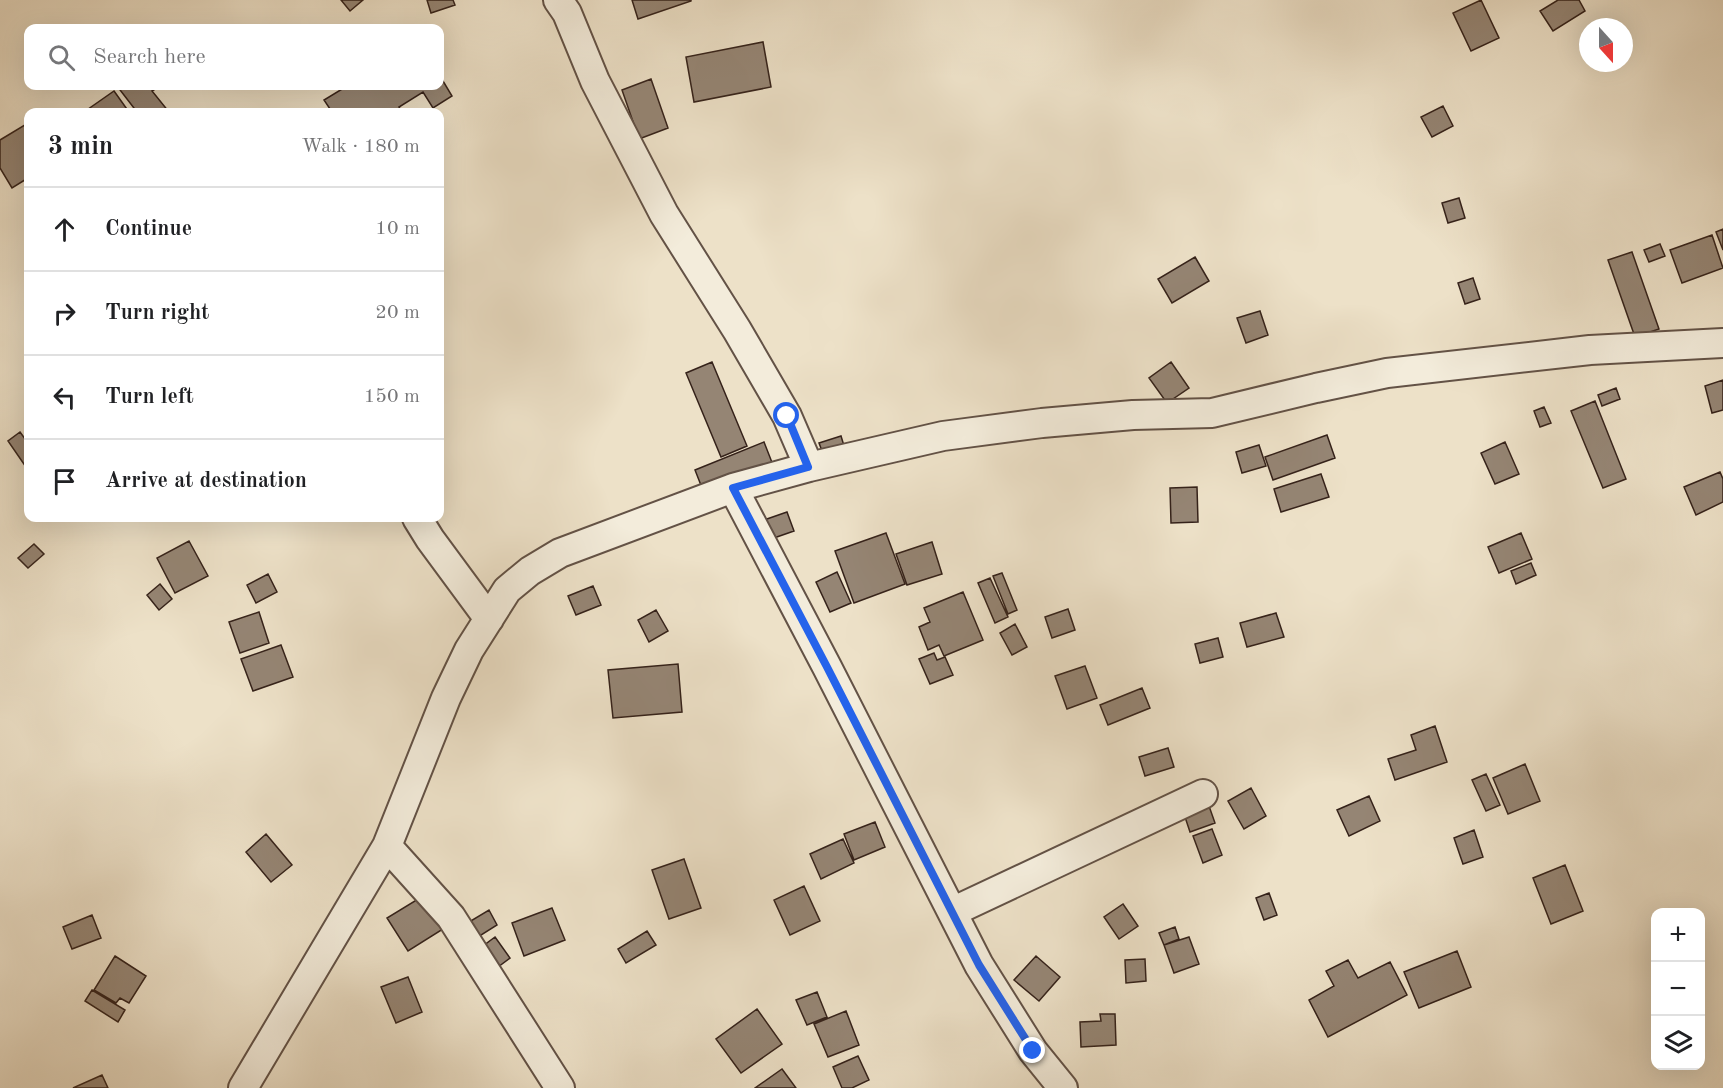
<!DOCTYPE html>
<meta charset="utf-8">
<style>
:root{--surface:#fff;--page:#f2f2f2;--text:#202124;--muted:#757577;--line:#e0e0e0}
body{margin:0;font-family:"Old Standard TT",serif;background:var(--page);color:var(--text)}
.controls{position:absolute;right:18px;bottom:18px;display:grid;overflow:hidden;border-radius:12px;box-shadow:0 6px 24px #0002}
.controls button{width:54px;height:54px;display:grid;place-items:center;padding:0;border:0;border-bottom:2px solid var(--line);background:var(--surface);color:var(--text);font:30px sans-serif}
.compass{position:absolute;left:1579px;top:18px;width:54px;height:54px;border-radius:50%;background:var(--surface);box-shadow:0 6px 24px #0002;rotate:159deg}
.stop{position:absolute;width:18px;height:18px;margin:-14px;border:4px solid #2563eb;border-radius:50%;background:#fff}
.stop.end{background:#2563eb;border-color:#fff;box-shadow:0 2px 6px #0008}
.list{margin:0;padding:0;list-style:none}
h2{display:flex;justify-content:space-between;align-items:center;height:78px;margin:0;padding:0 24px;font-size:26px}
h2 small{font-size:20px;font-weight:400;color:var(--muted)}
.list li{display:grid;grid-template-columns:39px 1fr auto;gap:18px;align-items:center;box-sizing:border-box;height:84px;padding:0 24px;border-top:2px solid var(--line)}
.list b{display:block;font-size:22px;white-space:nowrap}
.list em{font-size:20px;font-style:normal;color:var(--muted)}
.icon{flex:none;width:33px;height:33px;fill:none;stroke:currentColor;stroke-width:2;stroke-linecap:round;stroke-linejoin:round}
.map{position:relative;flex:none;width:1723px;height:1088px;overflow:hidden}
.search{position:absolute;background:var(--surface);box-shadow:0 6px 24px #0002;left:24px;top:24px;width:420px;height:66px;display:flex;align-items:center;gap:15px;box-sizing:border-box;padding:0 21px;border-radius:12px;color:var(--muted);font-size:22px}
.panel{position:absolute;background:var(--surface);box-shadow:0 6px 24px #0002;left:24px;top:108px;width:420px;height:414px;border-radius:12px}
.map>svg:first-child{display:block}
.building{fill:#958574;stroke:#35221a;stroke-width:1.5}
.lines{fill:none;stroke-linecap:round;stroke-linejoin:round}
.street-casing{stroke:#635246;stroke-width:32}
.street{stroke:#f3ecdb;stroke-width:28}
.route{stroke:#2563eb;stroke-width:8}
</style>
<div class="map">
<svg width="1723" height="1088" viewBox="0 0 1723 1088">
<rect width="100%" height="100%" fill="#ede1c8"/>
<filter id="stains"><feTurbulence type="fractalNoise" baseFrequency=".00333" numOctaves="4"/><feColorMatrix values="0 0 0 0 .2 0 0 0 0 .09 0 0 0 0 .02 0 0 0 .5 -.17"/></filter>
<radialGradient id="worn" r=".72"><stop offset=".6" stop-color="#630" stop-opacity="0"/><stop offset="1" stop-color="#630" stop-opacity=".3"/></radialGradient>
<path class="building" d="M 341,0 L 363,0 L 350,11 Z
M 427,0 L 453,0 L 455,5 L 431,13 Z
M 632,0 L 691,0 L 691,1 L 638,19 Z
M 1481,0 L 1499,38 L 1471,51 L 1453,13 Z
M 1558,0 L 1579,0 L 1585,11 L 1553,31 L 1540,11 Z
M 763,42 L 771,87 L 694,102 L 686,57 Z
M 440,76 L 452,96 L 433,108 L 423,92 L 399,107 L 402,112 L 332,112 L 324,100 L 347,86 L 440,86 Z
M 651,79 L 668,128 L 639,139 L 622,90 Z
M 117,86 L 160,86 L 152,91 L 169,112 L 137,112 Z
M 114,91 L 129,112 L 84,112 Z
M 1443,106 L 1453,126 L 1432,137 L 1421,117 Z
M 28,123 L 28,178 L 12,188 L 0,168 L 0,140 Z
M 1459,198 L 1465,218 L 1448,223 L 1442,203 Z
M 1723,229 L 1723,250 L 1716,232 Z
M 1712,235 L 1723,268 L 1682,283 L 1670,250 Z
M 1660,244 L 1665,256 L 1649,262 L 1644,250 Z
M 1632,252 L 1659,329 L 1635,337 L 1608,260 Z
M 1195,257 L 1209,281 L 1172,303 L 1158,279 Z
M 1473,278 L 1480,299 L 1465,304 L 1458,283 Z
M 1260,311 L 1268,335 L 1246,343 L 1237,318 Z
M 712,362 L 747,446 L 721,457 L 686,373 Z
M 1171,362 L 1189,388 L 1167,403 L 1149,378 Z
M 1723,380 L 1723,410 L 1712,413 L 1705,386 Z
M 1616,388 L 1620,399 L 1602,406 L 1598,395 Z
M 1595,401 L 1626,479 L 1603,488 L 1571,411 Z
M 1544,407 L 1551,423 L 1540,427 L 1534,411 Z
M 20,432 L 28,443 L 28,465 L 26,467 L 8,441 Z
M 1327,435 L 1335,458 L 1273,480 L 1265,457 Z
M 841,436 L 845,449 L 824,456 L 819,443 Z
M 764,442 L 773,465 L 704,493 L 695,470 Z
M 1505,442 L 1519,474 L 1495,484 L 1481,453 Z
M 1259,445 L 1266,466 L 1242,473 L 1236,452 Z
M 1720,472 L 1723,479 L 1723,502 L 1696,515 L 1684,487 Z
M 1321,474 L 1329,497 L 1281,512 L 1274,489 Z
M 1197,487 L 1198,522 L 1171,523 L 1170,488 Z
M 787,512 L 794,531 L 771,539 L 764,520 Z
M 886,533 L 905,584 L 854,603 L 835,551 Z
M 1521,533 L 1532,559 L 1499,573 L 1488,547 Z
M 189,541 L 208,576 L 175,593 L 157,558 Z
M 932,542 L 942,574 L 907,585 L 896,554 Z
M 34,544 L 44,554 L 28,568 L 18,558 Z
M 1531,563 L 1536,575 L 1516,584 L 1511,571 Z
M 837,572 L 851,603 L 830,612 L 816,582 Z
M 1002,573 L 1017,610 L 1008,614 L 993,576 Z
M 268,574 L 277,592 L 256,603 L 247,585 Z
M 990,578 L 1008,617 L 995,623 L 978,583 Z
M 160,584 L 172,599 L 159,610 L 147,595 Z
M 593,586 L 601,605 L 576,615 L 568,596 Z
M 963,592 L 983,640 L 944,656 L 939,645 L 928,650 L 919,627 L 930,622 L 924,608 Z
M 1068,609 L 1075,630 L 1052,638 L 1045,617 Z
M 656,610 L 668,631 L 649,642 L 638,620 Z
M 259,612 L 269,643 L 240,653 L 229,622 Z
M 1276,613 L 1284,637 L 1247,647 L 1240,623 Z
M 1015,624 L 1027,647 L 1012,655 L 1000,633 Z
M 1218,638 L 1223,657 L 1200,663 L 1195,644 Z
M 281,645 L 293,677 L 253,691 L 241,659 Z
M 934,653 L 937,660 L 945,657 L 953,675 L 930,684 L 919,659 Z
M 678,664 L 682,712 L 613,718 L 608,670 Z
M 1085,666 L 1097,698 L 1067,709 L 1055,676 Z
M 1142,688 L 1150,708 L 1108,725 L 1100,705 Z
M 1435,726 L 1447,762 L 1395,780 L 1388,759 L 1416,750 L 1411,735 Z
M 1168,748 L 1174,767 L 1145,776 L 1139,757 Z
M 1525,764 L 1540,801 L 1508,814 L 1493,778 Z
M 1486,774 L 1500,805 L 1486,811 L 1472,780 Z
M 1251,788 L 1266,816 L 1244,829 L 1228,801 Z
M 1369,796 L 1380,821 L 1349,836 L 1337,810 Z
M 1209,806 L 1215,823 L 1190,832 L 1184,814 Z
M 875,822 L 885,847 L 854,860 L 844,834 Z
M 1212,829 L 1222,855 L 1203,863 L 1193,836 Z
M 1474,830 L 1483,857 L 1463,864 L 1454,838 Z
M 266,834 L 292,865 L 271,882 L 246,852 Z
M 843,839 L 854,863 L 821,879 L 810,854 Z
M 684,859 L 701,908 L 669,919 L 652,870 Z
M 1565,865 L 1583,911 L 1551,924 L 1533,878 Z
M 804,886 L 820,921 L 790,935 L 774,900 Z
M 1269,893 L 1277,915 L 1264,920 L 1256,898 Z
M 423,896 L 443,929 L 408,951 L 387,918 Z
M 1123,904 L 1138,926 L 1119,939 L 1104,917 Z
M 552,908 L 565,940 L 524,956 L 512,923 Z
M 489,910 L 497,925 L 478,937 L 469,922 Z
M 92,915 L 101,938 L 72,949 L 63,927 Z
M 1175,927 L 1179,939 L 1164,945 L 1159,933 Z
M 647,931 L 656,945 L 626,963 L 618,949 Z
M 495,937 L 510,958 L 498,967 L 483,946 Z
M 1189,937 L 1199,964 L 1174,973 L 1164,945 Z
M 1457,951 L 1471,987 L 1419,1008 L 1404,972 Z
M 115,956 L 146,976 L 129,1003 L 120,998 L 116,1003 L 94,990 Z
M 1036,956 L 1060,977 L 1039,1001 L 1014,980 Z
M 1145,959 L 1146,981 L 1126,983 L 1125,960 Z
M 1348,960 L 1358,978 L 1390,962 L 1407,995 L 1328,1037 L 1309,1000 L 1334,986 L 1326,971 Z
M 408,977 L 422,1012 L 396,1023 L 381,987 Z
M 92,990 L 125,1010 L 118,1022 L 85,1001 Z
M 817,992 L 827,1017 L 807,1025 L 796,1000 Z
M 757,1009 L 782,1044 L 741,1073 L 716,1039 Z
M 846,1011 L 859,1045 L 828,1057 L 814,1024 Z
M 1100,1014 L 1115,1014 L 1116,1045 L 1081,1047 L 1080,1022 L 1101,1021 Z
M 858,1056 L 869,1080 L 852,1088 L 842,1088 L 833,1067 Z
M 782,1069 L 796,1088 L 755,1088 Z
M 102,1075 L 108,1088 L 73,1088 Z"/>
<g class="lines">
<g class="street-casing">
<path id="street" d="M 558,0 L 567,13 L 595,81 L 664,214 L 737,330 L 787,416 L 809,467
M 733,488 L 827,667 L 979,965 L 1033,1051 L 1063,1088
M 417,518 L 430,539 L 489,619
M 387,846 L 451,917 L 560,1088
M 952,912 L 1203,794
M 243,1088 L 387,846 L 446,698 L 469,650 L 507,590 L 530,571 L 560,553 L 733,488 L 809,467 L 943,436 L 1042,423 L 1133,415 L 1212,413 L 1316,388 L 1387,373 L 1590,350 L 1723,343"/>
</g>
<use href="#street" class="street"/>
</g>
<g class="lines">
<path class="route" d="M 787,416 L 808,467 L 733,488 L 827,667 L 979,965 L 1033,1051"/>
</g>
<rect width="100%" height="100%" filter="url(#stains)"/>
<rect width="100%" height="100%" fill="url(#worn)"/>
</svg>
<div class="controls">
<button>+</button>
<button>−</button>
<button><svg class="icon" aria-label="layers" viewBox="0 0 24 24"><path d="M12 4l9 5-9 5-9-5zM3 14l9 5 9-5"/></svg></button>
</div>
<svg class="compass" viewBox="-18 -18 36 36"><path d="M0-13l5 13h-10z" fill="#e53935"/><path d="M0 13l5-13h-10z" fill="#757577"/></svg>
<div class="stop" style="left:787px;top:416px"></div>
<div class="stop end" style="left:1033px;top:1051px"></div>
<div class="search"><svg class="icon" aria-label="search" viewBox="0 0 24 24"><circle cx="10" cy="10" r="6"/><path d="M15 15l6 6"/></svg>Search here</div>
<section class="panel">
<h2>3 min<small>Walk · 180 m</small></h2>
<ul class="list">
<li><svg class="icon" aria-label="ahead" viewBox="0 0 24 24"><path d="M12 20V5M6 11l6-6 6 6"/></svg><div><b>Continue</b></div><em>10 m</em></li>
<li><svg class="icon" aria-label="right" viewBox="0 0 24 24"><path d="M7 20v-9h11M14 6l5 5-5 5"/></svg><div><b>Turn right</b></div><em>20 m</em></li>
<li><svg class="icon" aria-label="left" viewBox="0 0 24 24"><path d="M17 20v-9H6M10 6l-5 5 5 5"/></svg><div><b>Turn left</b></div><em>150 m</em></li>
<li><svg class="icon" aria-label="arrive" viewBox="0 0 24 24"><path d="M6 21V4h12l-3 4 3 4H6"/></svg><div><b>Arrive at destination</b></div></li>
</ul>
</section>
</div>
